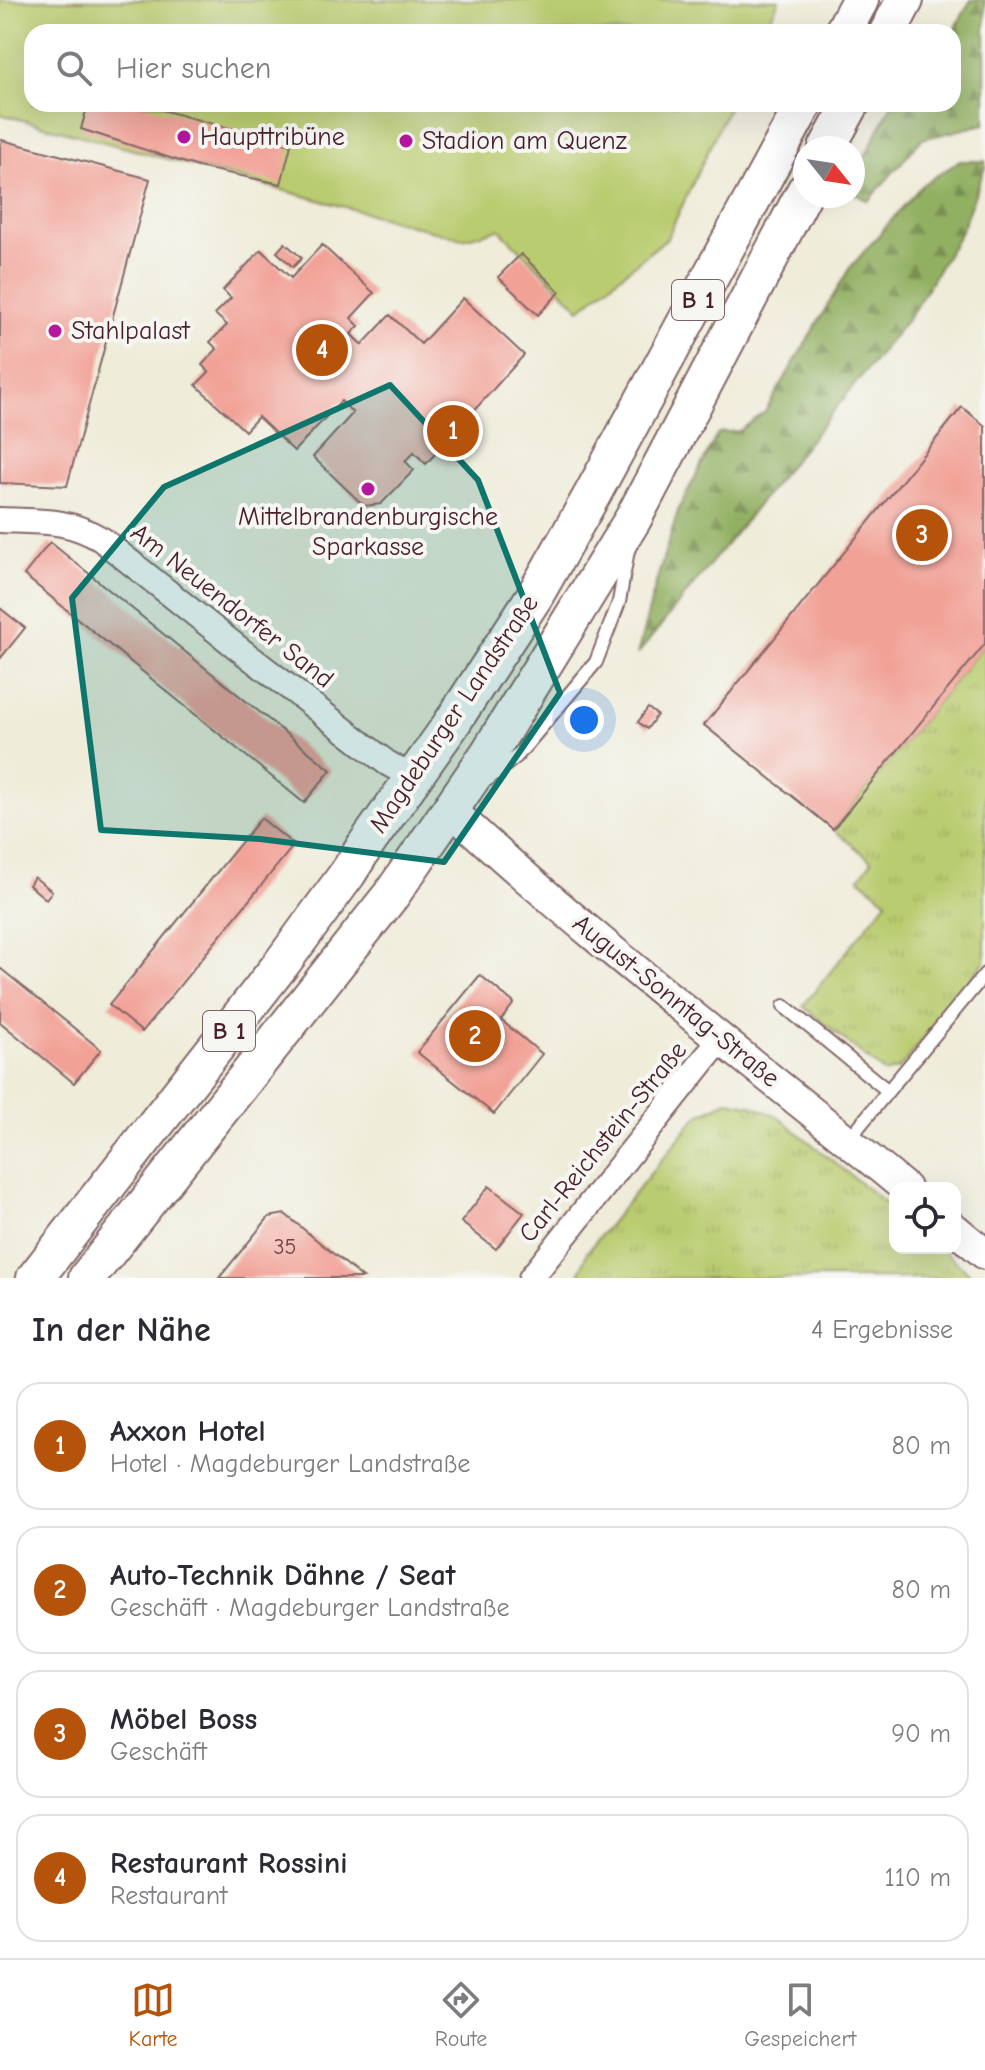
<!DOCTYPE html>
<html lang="de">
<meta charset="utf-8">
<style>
:root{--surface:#fff;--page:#f2f2f3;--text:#2b2b33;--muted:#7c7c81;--line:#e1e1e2;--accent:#b45309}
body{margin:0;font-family:"Comic Neue",sans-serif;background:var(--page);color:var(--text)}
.controls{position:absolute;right:24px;bottom:24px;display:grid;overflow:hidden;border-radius:16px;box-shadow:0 8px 32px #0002}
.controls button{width:72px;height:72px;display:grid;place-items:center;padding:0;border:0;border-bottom:2px solid var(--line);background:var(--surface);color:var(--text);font:40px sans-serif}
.compass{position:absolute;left:793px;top:136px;width:72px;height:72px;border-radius:50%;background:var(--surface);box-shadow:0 8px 32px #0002;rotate:120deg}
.you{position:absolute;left:584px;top:720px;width:28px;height:28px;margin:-20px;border:6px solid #fff;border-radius:50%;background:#1a73e8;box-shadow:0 0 0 12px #1a73e833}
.badge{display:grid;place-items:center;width:52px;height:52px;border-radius:50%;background:var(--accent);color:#fff;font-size:26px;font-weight:700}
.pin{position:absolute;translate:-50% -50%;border:4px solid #fff;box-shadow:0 2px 8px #0006}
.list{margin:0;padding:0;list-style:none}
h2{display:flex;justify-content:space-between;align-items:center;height:104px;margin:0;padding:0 32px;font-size:34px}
h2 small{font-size:26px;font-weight:400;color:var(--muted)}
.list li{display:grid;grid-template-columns:52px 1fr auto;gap:24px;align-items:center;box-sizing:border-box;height:128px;margin:0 16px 16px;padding:0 16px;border:2px solid var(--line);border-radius:24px}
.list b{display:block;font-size:30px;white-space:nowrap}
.list p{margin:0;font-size:26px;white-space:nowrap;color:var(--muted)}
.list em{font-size:26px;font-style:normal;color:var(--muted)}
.icon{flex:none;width:44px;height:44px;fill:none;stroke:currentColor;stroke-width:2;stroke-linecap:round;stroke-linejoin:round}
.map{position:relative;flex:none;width:985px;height:1278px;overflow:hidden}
.search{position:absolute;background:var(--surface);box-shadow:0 8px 32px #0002;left:24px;right:24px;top:24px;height:88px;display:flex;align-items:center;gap:20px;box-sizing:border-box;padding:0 28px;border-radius:24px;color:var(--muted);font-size:30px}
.sheet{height:680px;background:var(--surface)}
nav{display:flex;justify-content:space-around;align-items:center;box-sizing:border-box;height:112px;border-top:2px solid var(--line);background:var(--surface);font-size:22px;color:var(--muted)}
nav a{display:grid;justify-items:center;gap:4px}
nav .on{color:var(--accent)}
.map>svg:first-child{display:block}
.grass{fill:url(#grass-tufts);stroke:#82764e;stroke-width:2}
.forest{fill:url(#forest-firs);stroke:#6e6846;stroke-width:2}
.garden{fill:#b9cc70;stroke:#82764e;stroke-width:2}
.building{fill:#f2a196}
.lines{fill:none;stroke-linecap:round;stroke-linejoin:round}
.service-casing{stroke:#846768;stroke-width:16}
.minor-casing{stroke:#846768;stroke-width:28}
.tertiary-casing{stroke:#846768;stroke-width:34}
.primary-casing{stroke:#846768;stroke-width:40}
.service{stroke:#fff;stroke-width:12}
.minor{stroke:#fff;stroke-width:24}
.tertiary{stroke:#fff;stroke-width:30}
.primary{stroke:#fff;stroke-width:36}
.marked{fill:#0f766e;fill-opacity:0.2;stroke:#0f766e;stroke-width:6;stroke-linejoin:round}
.poi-dot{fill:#b5179e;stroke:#f6f6f2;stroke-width:3}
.labels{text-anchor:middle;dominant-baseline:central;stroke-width:8;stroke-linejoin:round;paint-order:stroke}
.number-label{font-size:22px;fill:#744046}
.shield{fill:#f6f6f2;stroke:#7e6067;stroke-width:2}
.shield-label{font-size:24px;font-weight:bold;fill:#4a1f2b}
.poi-label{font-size:26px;fill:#4a1f2b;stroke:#f6f6f2;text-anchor:start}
.street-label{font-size:26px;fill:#4a1f2b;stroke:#f6f6f2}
</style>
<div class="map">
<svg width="985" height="1278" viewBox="0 0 985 1278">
<defs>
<pattern id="grass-tufts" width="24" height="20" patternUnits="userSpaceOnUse" patternTransform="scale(2)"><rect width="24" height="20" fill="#b9cc70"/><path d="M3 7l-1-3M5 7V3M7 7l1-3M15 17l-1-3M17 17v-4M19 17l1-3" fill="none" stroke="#a1af61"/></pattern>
<pattern id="forest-firs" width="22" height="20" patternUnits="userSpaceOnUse" patternTransform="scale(2)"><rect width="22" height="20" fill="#92b062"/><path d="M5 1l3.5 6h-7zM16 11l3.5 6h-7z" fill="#798f51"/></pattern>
</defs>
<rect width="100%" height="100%" fill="#f6f6f2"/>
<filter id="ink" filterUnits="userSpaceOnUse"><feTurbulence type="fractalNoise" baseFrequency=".0125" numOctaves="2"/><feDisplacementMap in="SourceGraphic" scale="16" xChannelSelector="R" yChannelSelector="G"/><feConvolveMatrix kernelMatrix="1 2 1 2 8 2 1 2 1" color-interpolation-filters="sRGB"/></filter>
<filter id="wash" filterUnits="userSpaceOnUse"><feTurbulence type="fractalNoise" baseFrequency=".006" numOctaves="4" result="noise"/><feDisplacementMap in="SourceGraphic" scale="32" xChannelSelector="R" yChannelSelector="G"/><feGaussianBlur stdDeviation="1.8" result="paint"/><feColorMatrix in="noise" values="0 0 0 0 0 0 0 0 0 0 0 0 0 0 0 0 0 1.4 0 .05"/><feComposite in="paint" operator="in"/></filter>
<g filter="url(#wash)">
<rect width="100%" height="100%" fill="#efecd9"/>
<path class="grass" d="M 985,644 L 985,961 L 899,1069 L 885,1073 L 803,1006 L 887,901 L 859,878 L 872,861 L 833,829 Z
M 727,1101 L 751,1105 L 777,1116 L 895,1211 L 895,1248 L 940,1248 L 965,1269 L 973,1278 L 578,1278 L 587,1252 L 697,1116 Z"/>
<path class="forest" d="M 971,0 L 985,0 L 985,124 L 922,139 L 868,201 L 853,193 L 853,179 L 892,104 L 953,104 L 953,32 Z
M 960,161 L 985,161 L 985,167 L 961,231 L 911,315 L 637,655 L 657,579 L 679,508 L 718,433 L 739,431 L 765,412 L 849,269 L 922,185 Z"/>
<path class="garden" d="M 0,0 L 779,0 L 764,32 L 32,32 L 32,104 L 730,104 L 667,238 L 580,309 L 499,229 L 463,239 L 0,114 Z"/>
<g id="blocks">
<path class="building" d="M 88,104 L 140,104 L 291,145 L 281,184 L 198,167 L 81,129 Z
M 2,140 L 150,179 L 67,486 L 0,483 L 0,149 Z
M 285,243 L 302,258 L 293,267 L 277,252 Z
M 322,245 L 374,293 L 351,318 L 359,326 L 351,334 L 362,345 L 390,315 L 421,344 L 463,298 L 524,355 L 426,464 L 414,452 L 405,461 L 414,470 L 381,504 L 364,506 L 313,457 L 353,413 L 341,401 L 294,451 L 258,417 L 245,431 L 196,385 L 209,372 L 202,365 L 217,349 L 210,342 L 227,325 L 215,314 L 231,298 L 223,290 L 261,250 L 291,278 Z
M 521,254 L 560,292 L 538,315 L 498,277 Z
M 962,407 L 985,426 L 985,644 L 833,829 L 704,725 Z
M 50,542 L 331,770 L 304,803 L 24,575 Z
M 0,608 L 25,628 L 0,659 Z
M 648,708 L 657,715 L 647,729 L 638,722 Z
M 261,818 L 294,845 L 142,1032 L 109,1005 Z
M 34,877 L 52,891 L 46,899 L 29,885 Z
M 0,968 L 101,1050 L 74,1083 L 0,1022 Z
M 480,975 L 514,1003 L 501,1020 L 542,1054 L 494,1114 L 417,1052 Z
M 489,1186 L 524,1213 L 496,1249 L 461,1222 Z
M 285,1214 L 363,1278 L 219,1278 L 269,1217 Z"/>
</g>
</g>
<g filter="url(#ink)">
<use href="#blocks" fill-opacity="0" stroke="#846768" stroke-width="2"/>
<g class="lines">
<g class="service-casing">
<path id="service" d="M 487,780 L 517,756 L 596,662 L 619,602 L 628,550
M 784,1006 L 888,1091 L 848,1140
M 888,1091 L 985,974"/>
</g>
<g class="minor-casing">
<path id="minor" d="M 0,520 C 40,522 65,518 101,539 L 238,648 L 387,763 L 414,778
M 531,1278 L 720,1040"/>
</g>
<g class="tertiary-casing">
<path id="tertiary" d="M 451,810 C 595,944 753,1062 905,1188
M 955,1229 L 985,1254"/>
</g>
<g class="primary-casing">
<path id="primary" d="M 843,32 L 860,0
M 888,32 L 905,0
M 827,148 L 851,104
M 35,1278 L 282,963 L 348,873 L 365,846 L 450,726 L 534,597 L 592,495 L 804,104
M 87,1278 L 392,894 L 489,753 L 633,519 L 805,191"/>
</g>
<use href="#service" class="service"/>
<use href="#minor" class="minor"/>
<use href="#tertiary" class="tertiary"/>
<use href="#primary" class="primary"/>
</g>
</g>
<path class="marked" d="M 390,385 L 478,480 L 560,693 L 444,862 L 260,839 L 101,830 L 72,598 L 164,487 Z"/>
<g class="poi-dot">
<circle cx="184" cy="137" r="8"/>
<circle cx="406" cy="141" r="8"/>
<circle cx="55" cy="331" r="8"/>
<circle cx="368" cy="489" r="8"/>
</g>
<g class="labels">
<g class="number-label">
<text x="285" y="1247">35</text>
</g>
<g class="shield">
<rect x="672" y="280" width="52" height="40" rx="6"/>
<rect x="203" y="1011" width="52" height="40" rx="6"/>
</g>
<g class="shield-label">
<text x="698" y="300">B 1</text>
<text x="229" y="1031">B 1</text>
</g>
<g class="poi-label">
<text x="200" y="137">Haupttribüne</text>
<text x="422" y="141">Stadion am Quenz</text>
<text x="71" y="331">Stahlpalast</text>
<text x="368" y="517" text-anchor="middle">Mittelbrandenburgische<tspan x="368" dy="30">Sparkasse</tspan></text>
</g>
<g class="street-label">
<text transform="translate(232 606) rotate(38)">Am Neuendorfer Sand</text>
<text transform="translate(454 714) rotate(-56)">Magdeburger Landstraße</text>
<text transform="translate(676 1001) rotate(39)">August-Sonntag-Straße</text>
<text transform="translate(603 1142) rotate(-51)">Carl-Reichstein-Straße</text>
</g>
</g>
</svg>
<div class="controls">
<button><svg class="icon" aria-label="locate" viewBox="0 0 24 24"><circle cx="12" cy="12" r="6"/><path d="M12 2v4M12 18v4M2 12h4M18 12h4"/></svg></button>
</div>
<svg class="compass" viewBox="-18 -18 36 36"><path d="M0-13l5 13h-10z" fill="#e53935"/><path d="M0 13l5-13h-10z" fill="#7c7c81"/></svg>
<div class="you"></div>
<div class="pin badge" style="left:453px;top:431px">1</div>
<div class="pin badge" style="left:475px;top:1036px">2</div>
<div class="pin badge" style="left:922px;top:535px">3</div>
<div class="pin badge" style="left:322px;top:350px">4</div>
<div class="search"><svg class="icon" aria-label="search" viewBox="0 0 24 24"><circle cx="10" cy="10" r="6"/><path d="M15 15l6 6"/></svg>Hier suchen</div>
</div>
<section class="sheet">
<h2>In der Nähe<small>4 Ergebnisse</small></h2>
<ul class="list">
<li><span class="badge">1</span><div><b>Axxon Hotel</b><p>Hotel · Magdeburger Landstraße</p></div><em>80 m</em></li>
<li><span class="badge">2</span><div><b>Auto-Technik Dähne / Seat</b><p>Geschäft · Magdeburger Landstraße</p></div><em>80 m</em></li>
<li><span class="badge">3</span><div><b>Möbel Boss</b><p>Geschäft</p></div><em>90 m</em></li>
<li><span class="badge">4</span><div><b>Restaurant Rossini</b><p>Restaurant</p></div><em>110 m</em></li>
</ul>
</section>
<nav>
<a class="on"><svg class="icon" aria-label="map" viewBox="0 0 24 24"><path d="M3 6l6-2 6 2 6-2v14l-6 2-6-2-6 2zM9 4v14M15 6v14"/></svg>Karte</a>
<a><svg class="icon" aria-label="directions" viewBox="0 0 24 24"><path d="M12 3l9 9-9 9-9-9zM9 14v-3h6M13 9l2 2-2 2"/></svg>Route</a>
<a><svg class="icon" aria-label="saved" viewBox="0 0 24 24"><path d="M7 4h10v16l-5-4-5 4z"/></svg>Gespeichert</a>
</nav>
